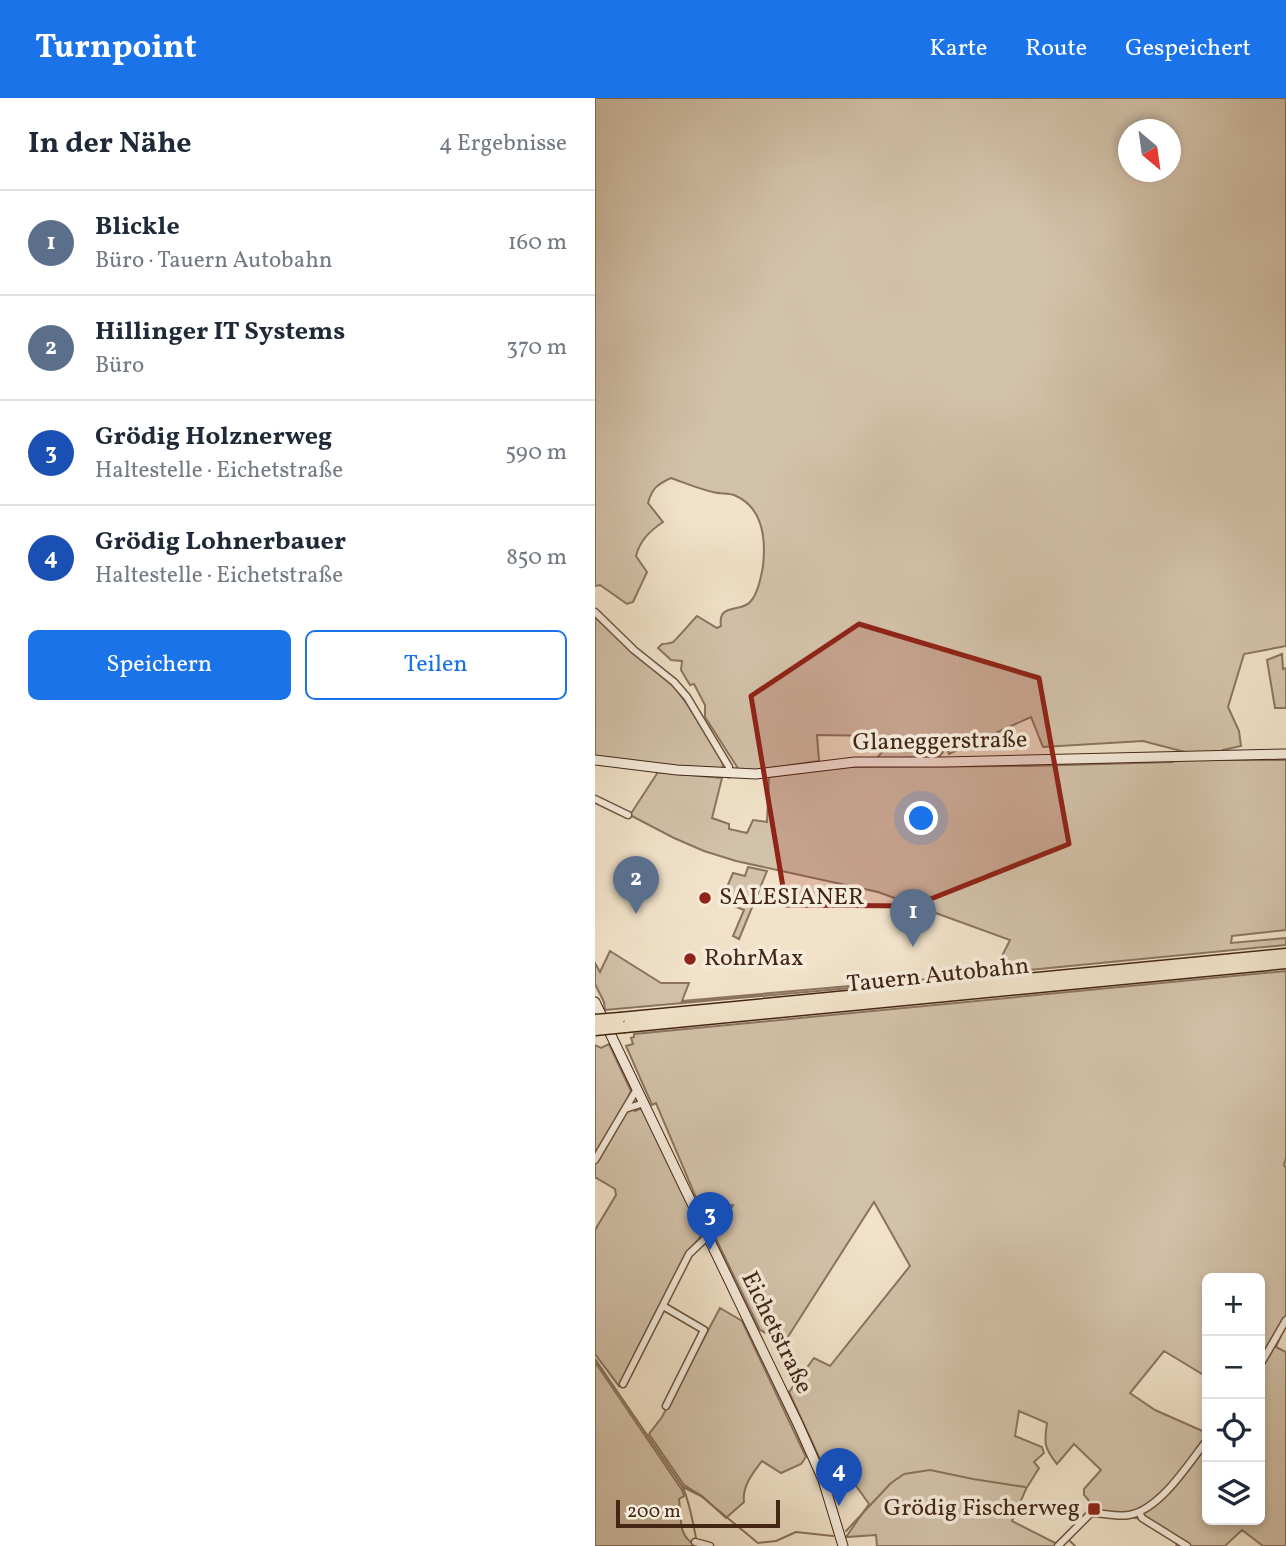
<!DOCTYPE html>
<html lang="de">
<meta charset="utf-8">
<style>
:root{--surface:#fff;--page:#f6f6f7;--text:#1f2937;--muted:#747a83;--line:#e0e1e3;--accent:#1a73e8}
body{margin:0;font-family:Vollkorn,serif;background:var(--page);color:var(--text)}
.controls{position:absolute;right:21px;bottom:21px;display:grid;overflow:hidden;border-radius:10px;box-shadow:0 4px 10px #0003}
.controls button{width:63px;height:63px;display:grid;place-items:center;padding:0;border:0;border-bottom:2px solid var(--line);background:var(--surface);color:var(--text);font:35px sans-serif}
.compass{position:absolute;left:523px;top:21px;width:63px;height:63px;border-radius:50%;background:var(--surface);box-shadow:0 4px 10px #0003;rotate:151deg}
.scale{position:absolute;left:21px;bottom:18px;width:164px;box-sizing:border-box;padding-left:7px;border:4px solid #432614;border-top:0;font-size:19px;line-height:24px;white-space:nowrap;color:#432614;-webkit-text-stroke:5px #f6ecdc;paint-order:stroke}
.you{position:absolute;left:327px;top:721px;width:24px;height:24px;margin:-18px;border:5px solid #fff;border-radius:50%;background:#1a73e8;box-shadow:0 0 0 10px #1a73e833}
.badge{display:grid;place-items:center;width:46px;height:46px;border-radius:50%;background:var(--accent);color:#fff;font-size:23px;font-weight:700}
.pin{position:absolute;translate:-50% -58px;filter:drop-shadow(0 2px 4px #0008)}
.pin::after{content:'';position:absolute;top:37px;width:24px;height:21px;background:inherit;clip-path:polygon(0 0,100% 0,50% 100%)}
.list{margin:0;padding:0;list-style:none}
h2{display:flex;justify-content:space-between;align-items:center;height:91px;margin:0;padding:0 28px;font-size:30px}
h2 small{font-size:23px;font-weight:400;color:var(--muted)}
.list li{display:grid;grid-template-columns:46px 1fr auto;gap:21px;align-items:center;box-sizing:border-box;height:105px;padding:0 28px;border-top:2px solid var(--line)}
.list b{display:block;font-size:26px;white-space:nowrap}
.list p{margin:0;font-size:23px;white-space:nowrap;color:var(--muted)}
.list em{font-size:23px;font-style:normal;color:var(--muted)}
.actions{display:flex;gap:14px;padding:21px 28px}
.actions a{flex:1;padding:16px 0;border:2px solid var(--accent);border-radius:10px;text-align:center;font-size:24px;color:var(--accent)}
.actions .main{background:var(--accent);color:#fff}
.icon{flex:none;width:38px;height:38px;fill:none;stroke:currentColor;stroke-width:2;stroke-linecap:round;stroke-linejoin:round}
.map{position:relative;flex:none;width:691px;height:1448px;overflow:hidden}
header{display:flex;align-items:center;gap:42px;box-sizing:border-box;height:98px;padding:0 35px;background:var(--accent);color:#fff}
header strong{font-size:33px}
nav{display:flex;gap:38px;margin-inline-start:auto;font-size:24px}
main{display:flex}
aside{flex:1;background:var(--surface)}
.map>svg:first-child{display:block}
.green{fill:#d3c2aa;stroke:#8b745f;stroke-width:2;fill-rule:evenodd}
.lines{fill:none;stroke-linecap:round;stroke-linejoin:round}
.stream{stroke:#88705b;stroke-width:2}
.street-casing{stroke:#6e5541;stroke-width:9}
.secondary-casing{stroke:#432614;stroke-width:11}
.highway-casing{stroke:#432614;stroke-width:13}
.street{stroke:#f6ecdc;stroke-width:6}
.secondary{stroke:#f6ecdc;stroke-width:9}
.highway{stroke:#f1e2c9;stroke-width:10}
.highway-bridge-casing{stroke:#432614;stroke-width:13;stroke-linecap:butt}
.highway-bridge{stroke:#f1e2c9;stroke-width:10}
.marked{fill:#8f2418;fill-opacity:0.2;stroke:#8f2418;stroke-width:5;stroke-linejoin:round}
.poi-dot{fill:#8f2418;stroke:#f6ecdc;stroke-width:2.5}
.labels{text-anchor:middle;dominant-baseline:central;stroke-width:7;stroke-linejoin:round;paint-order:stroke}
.street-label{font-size:24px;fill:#432614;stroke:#f6ecdc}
.poi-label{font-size:24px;fill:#432614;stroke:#f6ecdc;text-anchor:start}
</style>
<header>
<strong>Turnpoint</strong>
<nav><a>Karte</a><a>Route</a><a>Gespeichert</a></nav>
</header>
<main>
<aside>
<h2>In der Nähe<small>4 Ergebnisse</small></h2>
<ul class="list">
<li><span class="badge" style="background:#5c6f8a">1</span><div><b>Blickle</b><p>Büro · Tauern Autobahn</p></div><em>160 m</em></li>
<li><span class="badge" style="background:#5c6f8a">2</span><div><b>Hillinger IT Systems</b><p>Büro</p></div><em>370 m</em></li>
<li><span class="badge" style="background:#1a4fb4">3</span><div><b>Grödig Holznerweg</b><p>Haltestelle · Eichetstraße</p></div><em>590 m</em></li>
<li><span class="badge" style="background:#1a4fb4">4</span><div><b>Grödig Lohnerbauer</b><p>Haltestelle · Eichetstraße</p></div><em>850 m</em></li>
</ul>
<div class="actions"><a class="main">Speichern</a><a>Teilen</a></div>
</aside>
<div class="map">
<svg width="691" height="1448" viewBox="0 0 691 1448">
<rect width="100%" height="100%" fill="#f1e2c9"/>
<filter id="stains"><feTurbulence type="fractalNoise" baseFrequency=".00286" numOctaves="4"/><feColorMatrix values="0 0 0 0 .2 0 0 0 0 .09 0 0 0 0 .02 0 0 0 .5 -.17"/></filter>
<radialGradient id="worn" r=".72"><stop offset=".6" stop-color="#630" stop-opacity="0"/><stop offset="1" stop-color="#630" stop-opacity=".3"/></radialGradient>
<path class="green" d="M 0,0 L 691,0 L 691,548 L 649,556 L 633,609 L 644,633 L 646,648 L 628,652 L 622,662 L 691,662 L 691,832 L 637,838 L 636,845 L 691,840 L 691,847 L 403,875 L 401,870 L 415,842 L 283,794 L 141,763 L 109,753 L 79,740 L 35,717 L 63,674 L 127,680 L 117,720 L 134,726 L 134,731 L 152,735 L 158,722 L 172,724 L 174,679 L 247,669 L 434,668 L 578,664 L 590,654 L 548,643 L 448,649 L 436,619 L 354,656 L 350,646 L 348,654 L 342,661 L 284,661 L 283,659 L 291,649 L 285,638 L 222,637 L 224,663 L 162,672 L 144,672 L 110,619 L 110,607 L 99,586 L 95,587 L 86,572 L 87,563 L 76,562 L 63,550 L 67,546 C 69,546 77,545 78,544 C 80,543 98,522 102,518 L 122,530 L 126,528 C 123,508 139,513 151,507 C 162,502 166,479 168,468 C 171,441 168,409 139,397 C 133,395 125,396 118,394 C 104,391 90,385 76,380 C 63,386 57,390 53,405 L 68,424 C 55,433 45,442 41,458 L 52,474 L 38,504 L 32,506 L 5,487 L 0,488 ZM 534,32 L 576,32 L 576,74 L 534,74 Z
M 0,519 L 79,589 L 92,606 L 124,657 L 128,667 L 127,670 L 117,672 L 0,660 Z
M 687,556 L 688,571 L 691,570 L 691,610 L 680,610 L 672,562 Z
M 153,769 L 172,773 L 144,841 L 138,838 L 149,812 L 126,803 L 138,775 L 150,778 Z
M 15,853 L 66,885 L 94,885 L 87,903 L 378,877 L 378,879 L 10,912 L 9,904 L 0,886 L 0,865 L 5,874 Z
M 691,873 L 691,1060 L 689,1067 L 691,1070 L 691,1226 L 681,1249 L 691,1254 L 691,1448 L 668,1448 L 647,1432 L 630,1448 L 581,1448 L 585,1442 L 551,1421 L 506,1417 L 489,1397 L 489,1391 L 506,1372 L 479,1346 L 462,1366 C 449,1350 449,1345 452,1325 L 424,1313 L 420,1338 L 447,1349 L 449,1355 L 439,1364 L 444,1370 L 431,1391 L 417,1423 L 466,1448 L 282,1448 L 281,1437 L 251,1439 L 274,1406 L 259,1385 L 242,1398 L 194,1294 L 219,1260 L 235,1268 L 315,1168 L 279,1104 L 189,1245 L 165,1232 L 120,1139 L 138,1107 L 105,1109 L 61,1005 L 57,1007 L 31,948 L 38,946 L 36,940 L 39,939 L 39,936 ZM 612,1180 L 665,1180 L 665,1422 L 612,1422 L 612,1335 L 560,1312 L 535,1295 L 569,1253 L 612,1279 Z
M 14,946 L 36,993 L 32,1001 L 40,1013 L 47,1010 L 107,1135 L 104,1141 L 95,1150 L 24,1288 L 0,1256 L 0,1132 L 21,1097 L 20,1091 L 0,1079 L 0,947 L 6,950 Z
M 125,1210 L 147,1223 L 211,1359 L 206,1366 L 186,1375 L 167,1363 C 158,1375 147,1388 149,1404 L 131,1420 L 107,1398 L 89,1387 L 54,1336 L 67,1319 Z
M 0,1264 L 87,1392 L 89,1398 L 84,1401 C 87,1424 82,1436 101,1448 L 0,1448 Z"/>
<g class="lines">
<path class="stream" d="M 0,1261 L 87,1388 C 94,1401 98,1425 101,1440
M 88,1389 L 106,1398 L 163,1445 L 181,1443 L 201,1434 L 238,1438
M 251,1433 L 296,1385 L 309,1376 L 335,1372 L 378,1381 L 430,1389
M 475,1443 L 480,1448"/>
<g class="street-casing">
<path id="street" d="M 0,514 L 39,552 L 79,584 L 92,599 L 134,669 L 134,676
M 0,701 L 33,717
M 30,1011 L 42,991
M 0,1062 L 30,1011 L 49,1005
M 68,1208 L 109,1232 L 71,1308
M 665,1267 L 691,1222
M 28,1286 L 94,1156 L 113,1138
M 544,1414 L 547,1420 L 592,1448
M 100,1444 L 115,1448
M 463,1448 L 496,1415 C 508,1415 522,1419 534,1417 C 565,1412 594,1365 612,1342"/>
</g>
<g class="secondary-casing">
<path id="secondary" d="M 0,662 L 82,672 L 161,676 L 260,664 L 349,664 L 691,656
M 0,904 L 204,1328 L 228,1382 L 248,1448"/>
</g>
<g class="highway-casing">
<path id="highway" d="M 25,920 L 691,856
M 30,929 L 691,865"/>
</g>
<use href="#street" class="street"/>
<use href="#secondary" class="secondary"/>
<use href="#highway" class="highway"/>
<g class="highway-bridge-casing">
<path id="highway-bridge" d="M 0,922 L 25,920
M 0,932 L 30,929"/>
</g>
<use href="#highway-bridge" class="highway-bridge"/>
</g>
<path class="marked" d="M 264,526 L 444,580 L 474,746 L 318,808 L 191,807 L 156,598 Z"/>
<g class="poi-dot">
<circle cx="110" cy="800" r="7"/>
<circle cx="95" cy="861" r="7"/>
<rect x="492" y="1404" width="14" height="14" rx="3.5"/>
</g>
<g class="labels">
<g class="street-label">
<text transform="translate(345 644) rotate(-1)">Glaneggerstraße</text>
<text transform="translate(343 878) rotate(-6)">Tauern Autobahn</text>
<text transform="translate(181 1235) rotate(64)">Eichetstraße</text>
</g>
<g class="poi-label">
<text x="124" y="800">SALESIANER</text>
<text x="109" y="861">RohrMax</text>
<text x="485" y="1411" text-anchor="end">Grödig Fischerweg</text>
</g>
</g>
<rect width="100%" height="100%" filter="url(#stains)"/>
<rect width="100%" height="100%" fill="url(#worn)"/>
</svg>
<div class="controls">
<button>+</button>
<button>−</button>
<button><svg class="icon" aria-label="locate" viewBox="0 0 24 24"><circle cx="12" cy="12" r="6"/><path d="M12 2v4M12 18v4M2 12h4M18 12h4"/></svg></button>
<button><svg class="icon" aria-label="layers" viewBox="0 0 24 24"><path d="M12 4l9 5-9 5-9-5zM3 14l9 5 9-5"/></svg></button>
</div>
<svg class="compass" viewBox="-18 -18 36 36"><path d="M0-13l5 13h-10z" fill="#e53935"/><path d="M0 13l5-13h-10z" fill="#747a83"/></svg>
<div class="scale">200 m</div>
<div class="you"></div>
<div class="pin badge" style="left:318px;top:849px;background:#5c6f8a">1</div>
<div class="pin badge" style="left:41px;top:816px;background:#5c6f8a">2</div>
<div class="pin badge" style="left:115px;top:1152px;background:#1a4fb4">3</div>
<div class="pin badge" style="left:244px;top:1408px;background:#1a4fb4">4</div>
</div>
</main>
